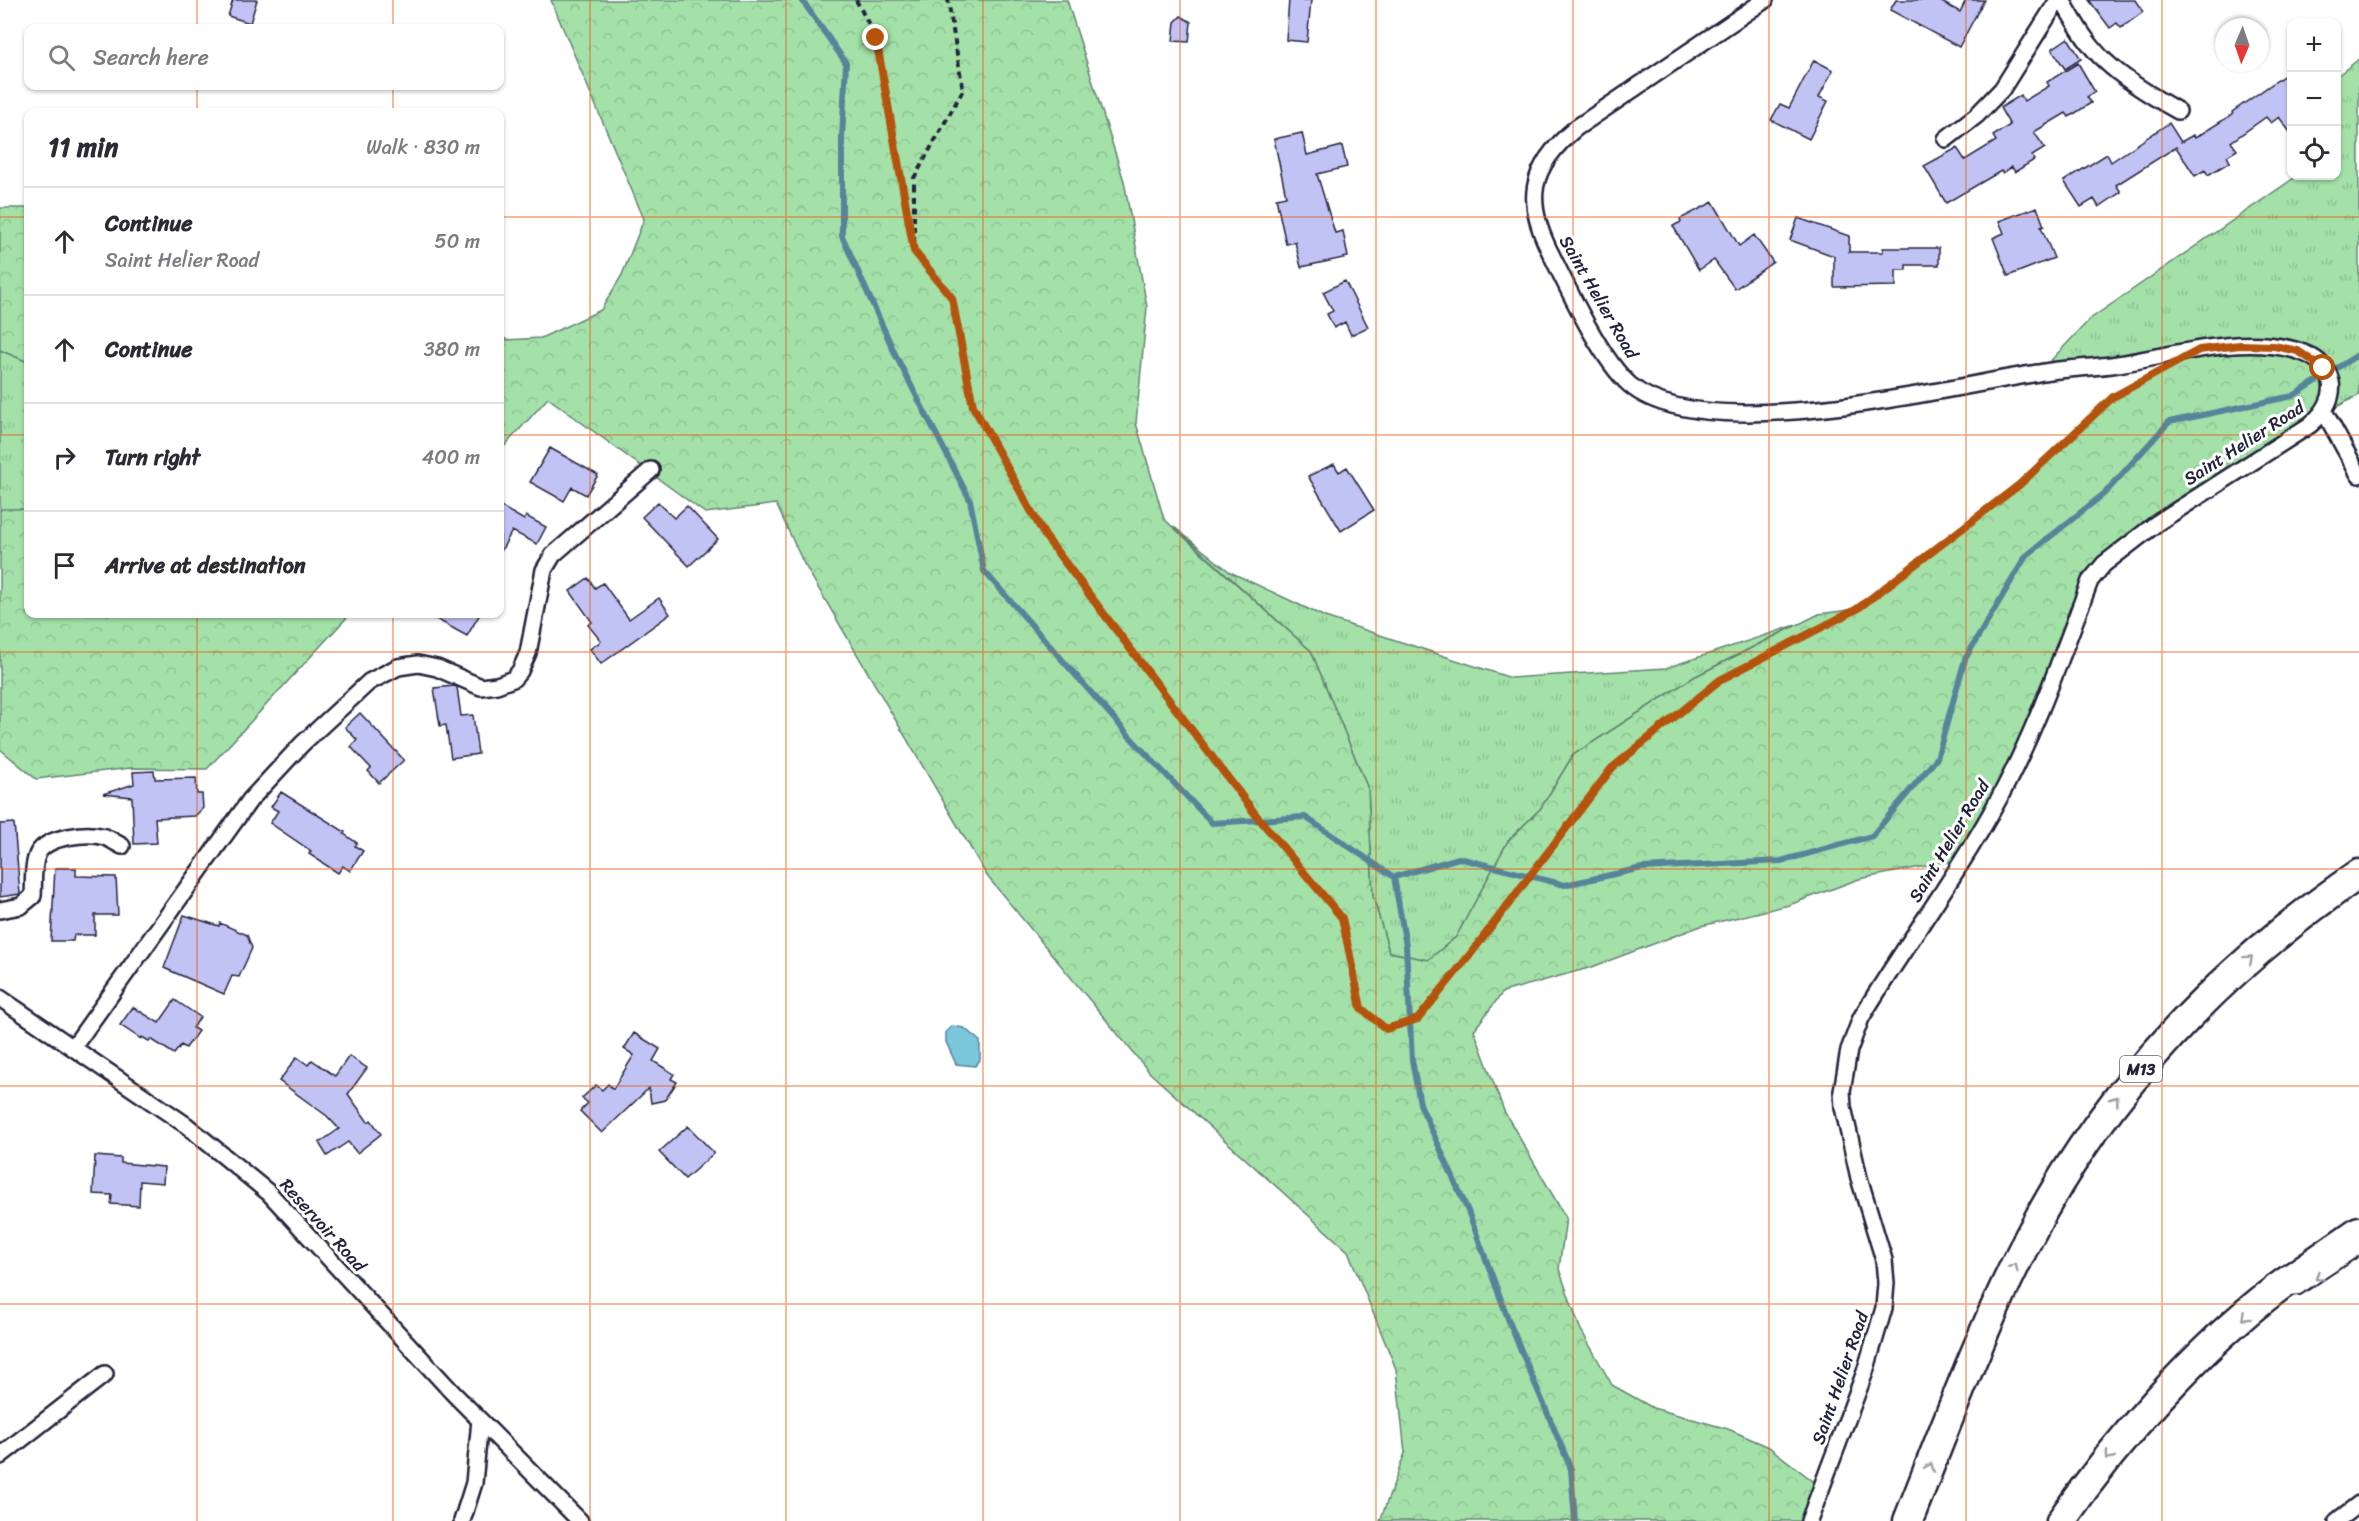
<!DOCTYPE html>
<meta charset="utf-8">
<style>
:root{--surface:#fff;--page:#f7f7f7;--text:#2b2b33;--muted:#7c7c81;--line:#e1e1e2}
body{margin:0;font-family:Sriracha,sans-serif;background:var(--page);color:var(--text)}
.controls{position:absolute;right:18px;top:18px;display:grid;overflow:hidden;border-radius:12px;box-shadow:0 2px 4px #0004}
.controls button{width:54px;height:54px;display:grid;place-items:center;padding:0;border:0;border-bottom:2px solid var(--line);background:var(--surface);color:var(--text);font:30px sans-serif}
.compass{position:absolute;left:2215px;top:18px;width:54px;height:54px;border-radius:50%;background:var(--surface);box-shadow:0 2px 4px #0004;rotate:182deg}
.stop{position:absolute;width:18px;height:18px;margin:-14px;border:4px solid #b45309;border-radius:50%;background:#fff}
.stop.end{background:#b45309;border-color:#fff;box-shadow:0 2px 6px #0008}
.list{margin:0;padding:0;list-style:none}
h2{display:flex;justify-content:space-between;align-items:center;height:78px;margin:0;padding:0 24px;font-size:26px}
h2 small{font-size:20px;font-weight:400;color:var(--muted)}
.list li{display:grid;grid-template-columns:39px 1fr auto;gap:18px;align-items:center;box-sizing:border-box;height:108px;padding:0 24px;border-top:2px solid var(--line)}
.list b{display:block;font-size:22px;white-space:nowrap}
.list p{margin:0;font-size:20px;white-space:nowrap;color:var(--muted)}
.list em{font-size:20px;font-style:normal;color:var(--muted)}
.icon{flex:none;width:33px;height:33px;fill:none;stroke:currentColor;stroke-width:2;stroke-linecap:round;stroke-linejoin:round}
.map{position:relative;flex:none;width:2359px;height:1521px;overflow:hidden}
.search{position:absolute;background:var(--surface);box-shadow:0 2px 4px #0004;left:24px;top:24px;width:480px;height:66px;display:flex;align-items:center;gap:15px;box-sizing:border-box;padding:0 21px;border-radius:12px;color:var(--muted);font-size:22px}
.panel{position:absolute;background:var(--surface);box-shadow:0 2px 4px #0004;left:24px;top:108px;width:480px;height:510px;border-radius:12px}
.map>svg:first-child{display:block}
.grass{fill:url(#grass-tufts);stroke:#628272;stroke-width:1.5}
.forest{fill:url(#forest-crowns);stroke:#628272;stroke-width:1.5}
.water{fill:#7ac6da;stroke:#57849a;stroke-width:1.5}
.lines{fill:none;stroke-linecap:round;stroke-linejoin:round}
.stream{stroke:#57849a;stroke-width:6}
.building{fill:#c2c3f5;stroke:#22223b;stroke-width:1.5}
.service-casing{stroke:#22223b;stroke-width:12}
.minor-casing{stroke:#22223b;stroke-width:20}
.motorway-casing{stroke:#22223b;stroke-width:33}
.path{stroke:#22223b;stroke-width:4;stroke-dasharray:6 4.5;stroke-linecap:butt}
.service{stroke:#fff;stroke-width:8}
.minor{stroke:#fff;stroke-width:15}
.motorway{stroke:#fff;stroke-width:28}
.oneway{stroke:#9c9ca7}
.route{stroke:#b45309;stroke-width:8}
.grid{fill:none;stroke:#e8590c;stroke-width:1.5;stroke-opacity:0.55}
.labels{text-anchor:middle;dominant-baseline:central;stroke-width:6;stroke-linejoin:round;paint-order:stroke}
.shield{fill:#fff;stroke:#646476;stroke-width:1.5}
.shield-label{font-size:16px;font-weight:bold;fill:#22223b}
.street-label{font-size:18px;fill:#22223b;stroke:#fff}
</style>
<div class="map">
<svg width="2359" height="1521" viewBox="0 0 2359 1521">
<defs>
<pattern id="grass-tufts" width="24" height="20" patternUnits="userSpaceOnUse" patternTransform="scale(1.5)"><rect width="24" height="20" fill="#a3e1a8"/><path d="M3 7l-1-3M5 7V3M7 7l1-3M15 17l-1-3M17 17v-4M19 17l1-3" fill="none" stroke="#8cc192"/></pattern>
<pattern id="forest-crowns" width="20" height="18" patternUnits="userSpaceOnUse" patternTransform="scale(1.5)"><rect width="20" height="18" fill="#a3e1a8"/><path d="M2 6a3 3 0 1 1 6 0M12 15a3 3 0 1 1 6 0" fill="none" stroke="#8cc192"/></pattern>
</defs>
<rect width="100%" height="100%" fill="#fff"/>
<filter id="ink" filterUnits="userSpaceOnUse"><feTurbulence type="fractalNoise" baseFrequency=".0167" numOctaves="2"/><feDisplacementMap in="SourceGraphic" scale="12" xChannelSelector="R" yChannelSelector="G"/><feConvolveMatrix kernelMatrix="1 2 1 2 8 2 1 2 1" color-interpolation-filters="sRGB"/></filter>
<g filter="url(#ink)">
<path class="grass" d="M 2359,59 L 2359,395 L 2325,413 L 2274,346 L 2039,373 L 2090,319 L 2297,176 L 2336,176 L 2337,76 Z
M 0,350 L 28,362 L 28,509 L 0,511 Z
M 1173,526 L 1230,572 L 1325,617 L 1511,678 L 1666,668 L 1796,625 L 1694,677 L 1573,755 L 1541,808 L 1508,841 L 1456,937 L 1428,960 L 1389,952 L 1373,896 L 1368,789 L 1311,651 Z"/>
<path class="forest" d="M 551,0 L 1067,0 L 1124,181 L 1147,307 L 1136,423 L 1164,519 L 1311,651 L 1368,789 L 1373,896 L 1389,952 L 1428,960 L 1456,937 L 1508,841 L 1541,808 L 1573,755 L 1694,677 L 1819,614 L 1857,609 L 2019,485 L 2113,397 L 2199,350 L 2274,346 L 2323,368 L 2331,402 L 2104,564 L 2050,684 L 1962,859 L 1859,879 L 1789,905 L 1701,926 L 1592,967 L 1503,992 L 1474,1030 L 1504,1111 L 1566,1218 L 1559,1269 L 1580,1328 L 1612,1385 L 1653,1408 L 1728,1429 L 1769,1447 L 1822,1488 L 1809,1521 L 1380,1521 L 1405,1453 L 1396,1369 L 1348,1251 L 1150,1073 L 987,876 L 803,562 L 776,504 L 705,513 L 548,398 L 500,451 L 500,336 L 507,340 L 541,338 L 601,310 L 622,275 L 644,219 Z
M 0,208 L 28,208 L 28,362 L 0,350 Z
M 2,509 L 28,509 L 28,614 L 350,614 L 207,769 L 131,768 L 36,779 L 0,749 L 0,511 Z"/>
<path class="water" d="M 952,1026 L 964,1028 L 980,1041 L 980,1060 L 975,1066 L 956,1064 L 946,1042 L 946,1032 Z"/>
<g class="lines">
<path class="stream" d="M 802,0 L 846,63 L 842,138 L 842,236 L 896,356 L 970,500 L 984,571 L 1131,738 L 1212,823 L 1305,817 L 1394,877 L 1406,946 L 1412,1060 L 1420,1104 L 1468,1211 L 1510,1324 L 1571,1469 L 1575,1521
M 1394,877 L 1459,858 L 1565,885 L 1642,868 L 1781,861 L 1872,836 L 1937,758 L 1965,659 L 2026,556 L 2105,493 L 2169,422 L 2293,396 L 2359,354"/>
</g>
<path class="building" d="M 233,0 L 257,0 L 250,23 L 228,16 Z
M 1289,0 L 1311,0 L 1307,42 L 1286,40 Z
M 1896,0 L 1938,0 L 1960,12 L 1966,0 L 1984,0 L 1959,47 L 1890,10 Z
M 2089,0 L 2135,0 L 2143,12 L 2121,28 L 2117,23 L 2110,28 Z
M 1181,16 L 1191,22 L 1189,42 L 1173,41 L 1175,22 Z
M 2068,38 L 2081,59 L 2065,69 L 2052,49 Z
M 1814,60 L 1833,70 L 1819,97 L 1828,101 L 1809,139 L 1771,120 L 1780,104 L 1789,108 Z
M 2078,63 L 2095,92 L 2087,97 L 2091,103 L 2069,117 L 2066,113 L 2034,132 L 2045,148 L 2032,156 L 2034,160 L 2015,172 L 2012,167 L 2003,173 L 2001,171 L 1946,203 L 1924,166 L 1957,148 L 1965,160 L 1996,141 L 1993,136 L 2010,125 L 2000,108 L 2021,95 L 2024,101 L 2049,86 L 2047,82 Z
M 2292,70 L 2292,135 L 2279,117 L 2271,123 L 2266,117 L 2231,142 L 2237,150 L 2227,156 L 2230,162 L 2208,175 L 2205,170 L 2195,176 L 2176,147 L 2116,185 L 2121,192 L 2099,207 L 2094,199 L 2081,207 L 2064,181 L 2107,154 L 2111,162 L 2169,123 L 2181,142 L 2193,135 L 2195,138 L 2233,114 L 2232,112 Z
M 1302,133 L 1307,155 L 1342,146 L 1347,167 L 1317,174 L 1335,233 L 1343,231 L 1348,257 L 1301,267 L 1295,242 L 1286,244 L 1276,198 L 1286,196 L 1274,139 Z
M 1713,202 L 1739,246 L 1754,235 L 1773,262 L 1735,289 L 1714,260 L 1699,270 L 1673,226 L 1681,222 L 1680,219 Z
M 2037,207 L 2044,226 L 2041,227 L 2054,258 L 2008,276 L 1993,238 L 2004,233 L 1999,221 Z
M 1798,218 L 1849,236 L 1849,252 L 1883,252 L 1883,248 L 1939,248 L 1939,265 L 1906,265 L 1906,270 L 1896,270 L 1896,286 L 1834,287 L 1834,256 L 1790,240 Z
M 1345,281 L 1368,327 L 1351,335 L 1345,322 L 1334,328 L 1327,314 L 1333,311 L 1323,292 Z
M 550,448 L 598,475 L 586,495 L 572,487 L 564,501 L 530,482 Z
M 1334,464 L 1339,472 L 1347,467 L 1374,510 L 1341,531 L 1308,476 Z
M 658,502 L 674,518 L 687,506 L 718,539 L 689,566 L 642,517 Z
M 500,506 L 524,520 L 526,516 L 546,527 L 537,544 L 512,531 L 500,553 Z
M 588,578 L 595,588 L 603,583 L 629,619 L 659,598 L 670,614 L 601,664 L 590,649 L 601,641 L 588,625 L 592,622 L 570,591 Z
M 427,614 L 480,614 L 467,636 Z
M 454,686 L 457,687 L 461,716 L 473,715 L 478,754 L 451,758 L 446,725 L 440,726 L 434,688 Z
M 360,713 L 404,760 L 379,783 L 368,771 L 371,768 L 351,747 L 357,740 L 345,727 Z
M 154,771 L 155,779 L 196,778 L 197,794 L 202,794 L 203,808 L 195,816 L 155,818 L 157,843 L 134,844 L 132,797 L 103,794 L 134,784 L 133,772 Z
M 281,792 L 345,832 L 344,834 L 357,843 L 355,846 L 363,851 L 350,871 L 343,866 L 338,873 L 309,854 L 311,851 L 270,823 L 278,811 L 271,807 Z
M 14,823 L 20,894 L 0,897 L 0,824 Z
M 55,868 L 76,868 L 76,876 L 116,877 L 118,915 L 95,915 L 95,935 L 74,935 L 73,941 L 51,941 Z
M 184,915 L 219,926 L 220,923 L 247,935 L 252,948 L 239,977 L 232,976 L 224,994 L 164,968 Z
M 175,1000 L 200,1017 L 193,1028 L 198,1031 L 186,1048 L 181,1045 L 174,1054 L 151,1039 L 149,1041 L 142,1037 L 141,1039 L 120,1025 L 133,1007 L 159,1023 Z
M 634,1033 L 660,1049 L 653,1061 L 674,1074 L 671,1079 L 677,1082 L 665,1100 L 651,1103 L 649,1088 L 602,1133 L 580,1111 L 588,1103 L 582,1098 L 596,1085 L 602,1090 L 608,1084 L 613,1089 L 634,1055 L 624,1049 Z
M 349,1056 L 367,1068 L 348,1094 L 368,1122 L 371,1120 L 381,1134 L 357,1153 L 348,1142 L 327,1156 L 319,1143 L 339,1129 L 327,1116 L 279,1081 L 297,1057 L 308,1065 L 312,1060 L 335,1076 Z
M 688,1126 L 714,1153 L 685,1179 L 659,1152 Z
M 95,1156 L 121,1158 L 121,1163 L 164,1167 L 163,1183 L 140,1181 L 139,1206 L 111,1204 L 112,1195 L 93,1194 Z"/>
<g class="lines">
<g class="service-casing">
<path id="service" d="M 2289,1291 L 2299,1290 L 2359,1250"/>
</g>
<g class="minor-casing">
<path id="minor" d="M 1765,0 L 1576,128 C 1528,168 1524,202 1552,256 C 1569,291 1602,361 1630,385 C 1703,448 1947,387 2038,373 C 2064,368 2092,368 2118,364 C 2175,355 2238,335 2295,350 C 2338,362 2343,398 2310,425 L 2157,523 L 2104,564 L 2090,581 C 2060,660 2033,739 1991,813 C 1952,883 1903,948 1861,1018 L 1849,1050 L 1842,1091 L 1843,1107 L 1859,1178 L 1884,1260 L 1886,1283 L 1884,1308 L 1865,1372 L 1809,1521
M 2062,0 C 2074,21 2087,45 2105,61 C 2126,81 2153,97 2178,111
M 1946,139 L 1977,115 L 2002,89 L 2058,0
M 2325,413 L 2359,475
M 0,910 L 21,906 L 33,896 C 34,883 32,865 38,853 C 48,836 88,832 105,837 C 110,839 116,843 122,846
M 0,998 L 186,1125 L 269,1193 L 453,1393 L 580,1521
M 74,1046 L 250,800 L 302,744 L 369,682 L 398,667 L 418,664 L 437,668 L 481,687 L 497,685 L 513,679 L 520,671 L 528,653 L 544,570 L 553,555 L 651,470
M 0,1456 L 105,1374
M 462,1521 L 474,1483 L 480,1420
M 2337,1521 L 2359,1504"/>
</g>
<g class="motorway-casing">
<path id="motorway" d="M 1908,1521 C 1946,1425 1982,1328 2029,1237 C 2105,1089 2223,967 2359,874
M 2061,1521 C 2115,1442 2199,1347 2276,1289 C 2303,1269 2331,1251 2359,1231"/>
</g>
<path class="path" d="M 856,0 L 876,38 L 914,251 L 952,298 L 973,406 L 1045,536 L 1256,815 L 1342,918 L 1361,1008 L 1386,1029 L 1418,1019 L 1472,953 L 1612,768 L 1720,680 L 1857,609 L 2019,485 L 2113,397 L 2150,376
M 914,242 L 914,178 L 963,90 L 948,0"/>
<use href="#service" class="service"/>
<use href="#minor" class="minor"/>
<use href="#motorway" class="motorway"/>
</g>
<defs><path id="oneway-chevron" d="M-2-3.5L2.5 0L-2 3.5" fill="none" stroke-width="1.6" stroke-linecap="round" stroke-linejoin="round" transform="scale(1.5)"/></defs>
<g class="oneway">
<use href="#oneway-chevron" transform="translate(2249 959) rotate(-42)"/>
<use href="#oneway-chevron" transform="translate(2115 1100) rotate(-53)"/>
<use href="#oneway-chevron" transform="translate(2014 1267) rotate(-64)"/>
<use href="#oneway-chevron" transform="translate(2319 1277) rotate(146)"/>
<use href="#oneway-chevron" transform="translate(2245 1317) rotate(138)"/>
<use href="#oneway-chevron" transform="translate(2109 1456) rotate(131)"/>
<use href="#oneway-chevron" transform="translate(1930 1467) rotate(-68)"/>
</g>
</g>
<g class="lines" filter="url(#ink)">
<path class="route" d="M 876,38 L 914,251 L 952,298 L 973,406 L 1045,536 L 1256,815 L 1342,918 L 1361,1008 L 1386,1029 L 1418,1019 L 1472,952 L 1612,768 L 1720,680 L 1857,609 L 2019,485 L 2113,397 L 2199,350 L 2240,345 L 2274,346 L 2298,351 L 2323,368"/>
</g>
<path class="grid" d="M 197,0 L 197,28M 393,0 L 393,28M 590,0 L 590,1521M 786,0 L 786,1521M 983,0 L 983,1521M 1180,0 L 1180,1521M 1376,0 L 1376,1521M 1573,0 L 1573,1521M 1769,0 L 1769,1521M 1966,0 L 1966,1521M 2162,0 L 2162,1521M 197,86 L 197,112M 393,86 L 393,112M 0,217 L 28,217M 500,217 L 2359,217M 0,435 L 28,435M 500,435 L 2359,435M 197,614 L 197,1521M 393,614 L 393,1521M 0,652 L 2359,652M 0,869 L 2359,869M 0,1086 L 2359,1086M 0,1304 L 2359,1304"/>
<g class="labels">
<rect class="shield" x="2120" y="1056" width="42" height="26" rx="4.5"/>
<g class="shield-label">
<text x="2141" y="1069">M13</text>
</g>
<g class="street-label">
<text transform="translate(1599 297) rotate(60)">Saint Helier Road</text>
<text transform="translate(2244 443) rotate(-33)">Saint Helier Road</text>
<text transform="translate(1949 841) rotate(-59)">Saint Helier Road</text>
<text transform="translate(323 1225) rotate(48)">Reservoir Road</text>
<text transform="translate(1840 1378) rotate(-71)">Saint Helier Road</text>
</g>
</g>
</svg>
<div class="controls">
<button>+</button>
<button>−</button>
<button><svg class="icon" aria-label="locate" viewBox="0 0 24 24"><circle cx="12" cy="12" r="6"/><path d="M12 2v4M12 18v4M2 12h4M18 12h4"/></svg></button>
</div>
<svg class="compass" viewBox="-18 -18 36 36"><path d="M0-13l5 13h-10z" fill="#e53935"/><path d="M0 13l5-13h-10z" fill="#7c7c81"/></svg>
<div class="stop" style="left:2323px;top:368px"></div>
<div class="stop end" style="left:876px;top:38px"></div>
<div class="search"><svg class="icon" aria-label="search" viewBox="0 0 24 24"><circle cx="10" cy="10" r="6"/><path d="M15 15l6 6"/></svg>Search here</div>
<section class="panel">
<h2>11 min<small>Walk · 830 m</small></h2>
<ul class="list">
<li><svg class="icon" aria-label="ahead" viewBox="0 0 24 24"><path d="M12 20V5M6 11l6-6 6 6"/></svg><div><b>Continue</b><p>Saint Helier Road</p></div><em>50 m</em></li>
<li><svg class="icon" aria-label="ahead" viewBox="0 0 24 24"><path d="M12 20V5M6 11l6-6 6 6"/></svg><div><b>Continue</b></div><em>380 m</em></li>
<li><svg class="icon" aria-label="right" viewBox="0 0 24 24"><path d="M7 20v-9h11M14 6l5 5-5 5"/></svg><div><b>Turn right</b></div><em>400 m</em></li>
<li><svg class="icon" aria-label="arrive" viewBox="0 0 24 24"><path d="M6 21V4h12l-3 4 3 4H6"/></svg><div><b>Arrive at destination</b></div></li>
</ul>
</section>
</div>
